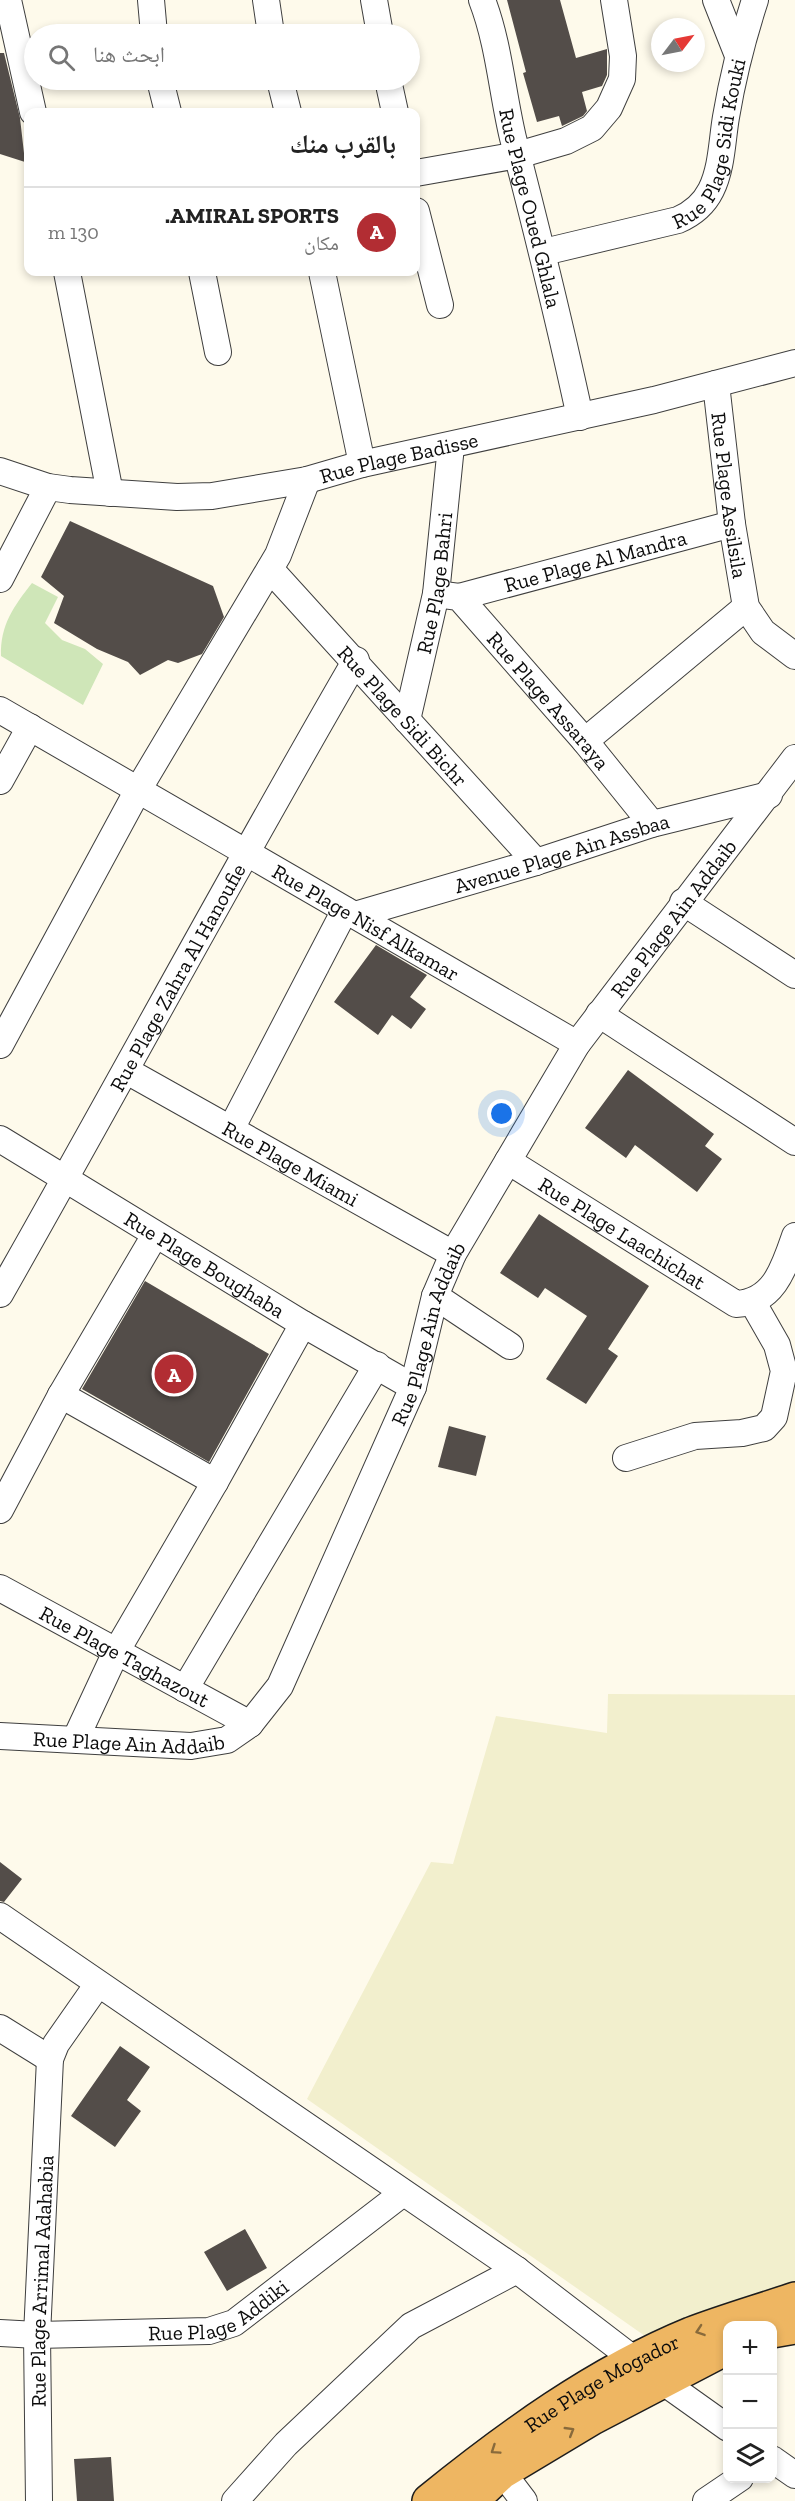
<!DOCTYPE html>
<html lang="ar">
<meta charset="utf-8">
<style>
:root{--surface:#fff;--page:#f2f2f2;--text:#222;--muted:#767676;--line:#e0e0e0;--accent:#b22d33}
body{margin:0;font-family:"Zilla Slab","Noto Naskh Arabic",serif;background:var(--page);color:var(--text);direction:rtl}
.controls{position:absolute;right:18px;bottom:18px;display:grid;overflow:hidden;border-radius:12px;box-shadow:0 3px 9px #0003}
.controls button{width:54px;height:54px;display:grid;place-items:center;padding:0;border:0;border-bottom:2px solid var(--line);background:var(--surface);color:var(--text);font:30px sans-serif}
.compass{position:absolute;left:651px;top:18px;width:54px;height:54px;border-radius:50%;background:var(--surface);box-shadow:0 3px 9px #0003;rotate:58deg}
.you{position:absolute;left:502px;top:1114px;width:21px;height:21px;margin:-15px;border:4px solid #fff;border-radius:50%;background:#1a73e8;box-shadow:0 0 0 9px #1a73e833}
.badge{display:grid;place-items:center;width:39px;height:39px;border-radius:50%;background:var(--accent);color:#fff;font-size:20px;font-weight:700}
.pin{position:absolute;translate:-50% -50%;border:3px solid #fff;box-shadow:0 2px 6px #0006}
.list{margin:0;padding:0;list-style:none}
h2{display:flex;justify-content:space-between;align-items:center;height:78px;margin:0;padding:0 24px;font-size:26px}
h2 small{font-size:20px;font-weight:400;color:var(--muted)}
.list li{display:grid;grid-template-columns:39px 1fr auto;gap:18px;align-items:center;box-sizing:border-box;height:90px;padding:0 24px;border-top:2px solid var(--line)}
.list b{display:block;font-size:22px;white-space:nowrap}
.list p{margin:0;font-size:20px;white-space:nowrap;color:var(--muted)}
.list em{font-size:20px;font-style:normal;color:var(--muted)}
.icon{flex:none;width:33px;height:33px;fill:none;stroke:currentColor;stroke-width:2;stroke-linecap:round;stroke-linejoin:round}
.map{position:relative;flex:none;width:795px;height:2501px;overflow:hidden;direction:ltr}
.search{position:absolute;background:var(--surface);box-shadow:0 3px 9px #0003;left:24px;top:24px;width:396px;height:66px;display:flex;align-items:center;gap:15px;box-sizing:border-box;padding:0 21px;border-radius:33px;color:var(--muted);font-size:22px}
.panel{position:absolute;background:var(--surface);box-shadow:0 3px 9px #0003;left:24px;top:108px;width:396px;height:168px;border-radius:12px;direction:rtl}
.map>svg:first-child{display:block}
.farmland{fill:#f2efcd}
.green{fill:#cfe6b8}
.building{fill:#534d49}
.lines{fill:none;stroke-linecap:round;stroke-linejoin:round}
.minor-casing{stroke:#3f3f3f;stroke-width:28}
.trunk-casing{stroke:#1d1d1d;stroke-width:36}
.minor{stroke:#fff;stroke-width:26}
.trunk{stroke:#eeb662;stroke-width:33}
.oneway{stroke:#886a3b}
.labels{text-anchor:middle;dominant-baseline:central;stroke-width:6;stroke-linejoin:round;paint-order:stroke}
.street-label{font-size:21px;fill:#0c0c0c;stroke:#fff}
</style>
<div class="map">
<svg width="795" height="2501" viewBox="0 0 795 2501">
<rect width="100%" height="100%" fill="#fefaeb"/>
<path class="farmland" d="M 608,1694 L 795,1695 L 795,2284 L 645,2336 L 307,2099 L 431,1862 L 453,1864 L 496,1716 L 607,1733 Z"/>
<path class="green" d="M 32,583 L 58,597 L 45,623 L 62,640 L 85,649 L 103,664 L 83,705 L 1,656 C 0,625 14,606 32,583 Z"/>
<path class="building" d="M 507,0 L 560,0 L 576,58 L 607,49 L 607,75 L 602,86 L 582,92 L 587,111 L 583,116 L 562,126 L 559,116 L 537,122 L 523,73 L 526,72 Z
M 0,53 L 4,53 L 20,118 L 25,162 L 0,154 Z
M 70,521 L 213,586 L 224,617 L 202,654 L 178,663 L 168,660 L 140,675 L 128,662 L 97,649 L 54,623 L 64,596 L 41,577 Z
M 376,945 L 427,975 L 410,997 L 426,1009 L 411,1029 L 392,1015 L 378,1035 L 334,1002 Z
M 628,1070 L 714,1134 L 705,1146 L 722,1159 L 697,1192 L 635,1145 L 626,1158 L 585,1128 Z
M 539,1214 L 649,1286 L 608,1349 L 618,1356 L 586,1404 L 546,1379 L 587,1316 L 545,1288 L 538,1298 L 500,1273 Z
M 145,1281 L 269,1354 L 209,1462 L 82,1389 Z
M 449,1426 L 486,1436 L 476,1476 L 438,1467 Z
M 0,1862 L 22,1879 L 4,1902 L 0,1901 Z
M 120,2046 L 150,2067 L 127,2100 L 141,2111 L 115,2147 L 71,2116 Z
M 245,2229 L 267,2268 L 227,2291 L 204,2252 Z
M 111,2457 L 114,2501 L 77,2501 L 74,2459 Z"/>
<g class="lines">
<g class="minor-casing">
<g id="minor">
<path d="M 8,0 L 33,112"/>
<path d="M 151,0 L 154,34"/>
<path d="M 266,0 L 271,34"/>
<path d="M 374,0 L 380,34"/>
<path id="s1" d="M 482,0 C 499,44 502,92 513,138 C 537,231 560,324 580,417"/>
<path d="M 716,0 L 737,53"/>
<path d="M 160,80 L 168,112"/>
<path d="M 280,80 L 288,112"/>
<path d="M 388,80 L 395,112"/>
<path d="M 416,173 L 518,155 L 566,141 L 592,128 L 609,108 L 622,79 L 623,56 L 614,0"/>
<path d="M 416,211 L 440,305"/>
<path id="s2" d="M 544,252 L 678,220 C 692,214 704,204 711,190 C 722,168 722,140 726,117 C 733,75 742,40 755,0"/>
<path d="M 67,272 L 110,493"/>
<path d="M 202,272 L 218,352"/>
<path d="M 322,272 L 362,464"/>
<path id="s3" d="M 716,384 L 732,524 L 746,607 L 763,632 L 795,656"/>
<path id="s4" d="M 0,471 L 48,487 L 70,490 L 177,497 L 212,496 L 307,480 L 362,464 L 654,400 L 795,363"/>
<path id="s5" d="M 270,569 L 536,862"/>
<path d="M 0,579 L 48,487"/>
<path id="s6" d="M 436,594 L 459,597 L 585,741 L 652,824"/>
<path id="s7" d="M 459,597 L 732,524"/>
<path id="s8" d="M 0,710 L 577,1044"/>
<path id="s9" d="M 407,720 L 436,594 L 451,446"/>
<path d="M 585,741 L 746,607"/>
<path d="M 0,781 L 30,727"/>
<path d="M 683,902 L 795,975"/>
<path id="s10" d="M 355,915 L 536,862 L 652,824 L 769,795"/>
<path d="M 599,1014 L 795,1142"/>
<path d="M 0,1045 L 138,790 L 278,555 L 307,480"/>
<path id="s11" d="M 127,1071 L 453,1254"/>
<path d="M 231,1129 L 345,910"/>
<path id="s12" d="M 0,1139 L 303,1324 L 413,1387"/>
<path id="s13" d="M 508,1161 L 736,1304 C 774,1302 784,1268 795,1236"/>
<path id="s14" d="M 0,1294 C 120,1083 234,870 356,660"/>
<path d="M 435,1296 L 510,1346"/>
<path d="M 61,1395 L 215,1482"/>
<path d="M 626,1458 L 695,1436 L 742,1433 L 764,1428 L 774,1417 L 784,1371 L 777,1345 L 753,1303"/>
<path d="M 0,1510 L 61,1395 L 155,1235"/>
<path id="s15" d="M 0,1588 L 250,1724"/>
<path d="M 185,1689 L 377,1365"/>
<path id="s16" d="M 0,1736 L 191,1746 L 227,1740 L 250,1724 L 280,1686 L 413,1387 L 435,1296 L 453,1254 L 577,1044 L 795,758"/>
<path d="M 76,1738 L 116,1652 L 215,1482 L 303,1324"/>
<path d="M 0,1916 L 517,2270 L 662,2381 L 728,2428"/>
<path d="M 0,2028 L 50,2059"/>
<path id="s17" d="M 0,2333 L 37,2335 L 209,2331 L 234,2323 L 403,2193"/>
<path d="M 772,2459 L 795,2475"/>
<path d="M 502,2472 L 524,2501"/>
<path id="s18" d="M 39,2501 L 37,2335 L 50,2059 L 56,2044 L 98,1984"/>
<path d="M 235,2501 L 286,2444 L 411,2326 L 517,2270"/>
<path d="M 706,2501 L 740,2478"/>
</g>
</g>
<g class="trunk-casing">
<g id="trunk">
<path d="M 772,2331 L 795,2327"/>
<path id="s19" d="M 429,2501 C 508,2437 596,2373 691,2334 C 725,2321 760,2311 795,2299"/>
<path d="M 471,2501 L 502,2472 L 592,2418 L 728,2347"/>
</g>
</g>
<use href="#minor" class="minor"/>
<use href="#trunk" class="trunk"/>
</g>
<defs><path id="oneway-chevron" d="M-2-3.5L2.5 0L-2 3.5" fill="none" stroke-width="1.6" stroke-linecap="round" stroke-linejoin="round" transform="scale(1.5)"/></defs>
<g class="oneway">
<use href="#oneway-chevron" transform="translate(700 2331) rotate(161)"/>
<use href="#oneway-chevron" transform="translate(570 2431) rotate(-31)"/>
<use href="#oneway-chevron" transform="translate(495 2450) rotate(146)"/>
</g>
<g class="labels">
<g class="street-label">
<text stroke="none"><textPath href="#s2" startOffset="225">Rue Plage Sidi Kouki</textPath></text>
<text stroke="none"><textPath href="#s1" startOffset="214">Rue Plage Oued Ghlala</textPath></text>
<text stroke="none"><textPath href="#s4" startOffset="406">Rue Plage Badisse</textPath></text>
<text stroke="none"><textPath href="#s3" startOffset="112">Rue Plage Assilsila</textPath></text>
<text stroke="none"><textPath href="#s7" startOffset="141">Rue Plage Al Mandra</textPath></text>
<text stroke="none"><textPath href="#s9" startOffset="140">Rue Plage Bahri</textPath></text>
<text stroke="none"><textPath href="#s6" startOffset="160">Rue Plage Assaraya</textPath></text>
<text stroke="none"><textPath href="#s5" startOffset="198">Rue Plage Sidi Bichr</textPath></text>
<text stroke="none"><textPath href="#s10" startOffset="216">Avenue Plage Ain Assbaa</textPath></text>
<text stroke="none"><textPath href="#s16" startOffset="1173">Rue Plage Ain Addaib</textPath></text>
<text stroke="none"><textPath href="#s8" startOffset="423">Rue Plage Nisf Alkamar</textPath></text>
<text stroke="none"><textPath href="#s14" startOffset="363">Rue Plage Zahra Al Hanoufie</textPath></text>
<text stroke="none"><textPath href="#s11" startOffset="188">Rue Plage Miami</textPath></text>
<text stroke="none"><textPath href="#s13" startOffset="135">Rue Plage Laachichat</textPath></text>
<text stroke="none"><textPath href="#s12" startOffset="240">Rue Plage Boughaba</textPath></text>
<text stroke="none"><textPath href="#s16" startOffset="687">Rue Plage Ain Addaib</textPath></text>
<text stroke="none"><textPath href="#s15" startOffset="142">Rue Plage Taghazout</textPath></text>
<text stroke="none"><textPath href="#s16" startOffset="129">Rue Plage Ain Addaib</textPath></text>
<text stroke="none"><textPath href="#s18" startOffset="220">Rue Plage Arrimal Adahabia</textPath></text>
<text stroke="none"><textPath href="#s17" startOffset="224">Rue Plage Addiki</textPath></text>
<text stroke="none"><textPath href="#s19" startOffset="210">Rue Plage Mogador</textPath></text>
</g>
</g>
</svg>
<div class="controls">
<button>+</button>
<button>−</button>
<button><svg class="icon" aria-label="layers" viewBox="0 0 24 24"><path d="M12 4l9 5-9 5-9-5zM3 14l9 5 9-5"/></svg></button>
</div>
<svg class="compass" viewBox="-18 -18 36 36"><path d="M0-13l5 13h-10z" fill="#e53935"/><path d="M0 13l5-13h-10z" fill="#767676"/></svg>
<div class="you"></div>
<div class="pin badge" style="left:174px;top:1374px">A</div>
<div class="search"><svg class="icon" aria-label="search" viewBox="0 0 24 24"><circle cx="10" cy="10" r="6"/><path d="M15 15l6 6"/></svg>ابحث هنا</div>
<section class="panel">
<h2>بالقرب منك<small></small></h2>
<ul class="list">
<li><span class="badge">A</span><div><b>AMIRAL SPORTS.</b><p>مكان</p></div><em>130 m</em></li>
</ul>
</section>
</div>
